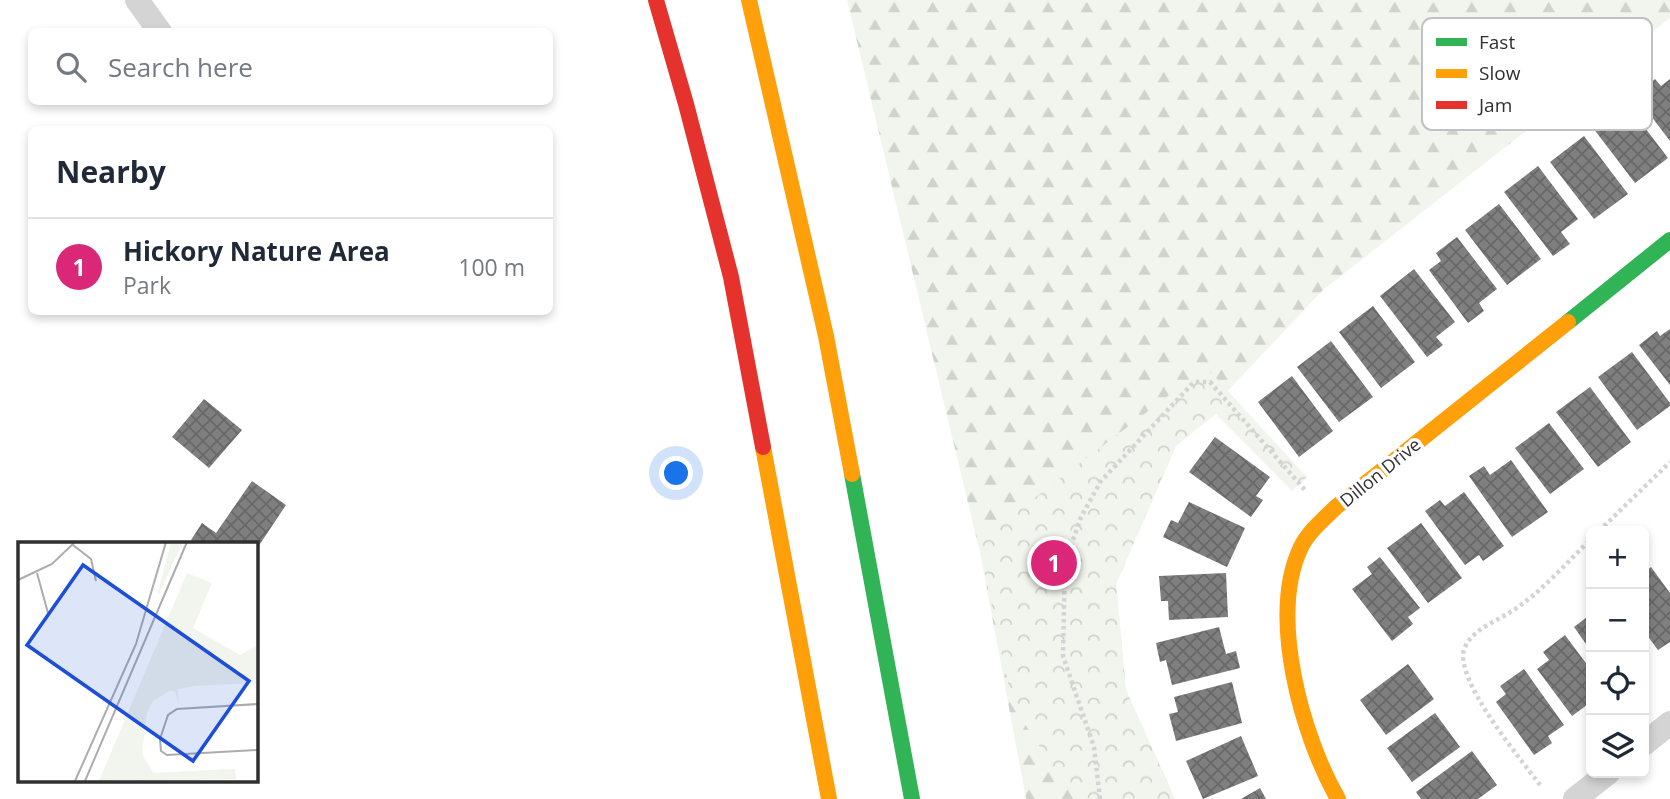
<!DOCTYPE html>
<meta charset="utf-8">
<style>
:root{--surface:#fff;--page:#f6f6f7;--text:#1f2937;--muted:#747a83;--line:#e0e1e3;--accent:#db2777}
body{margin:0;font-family:"Open Sans",sans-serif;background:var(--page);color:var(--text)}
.controls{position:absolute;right:21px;bottom:21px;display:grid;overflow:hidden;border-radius:10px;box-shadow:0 4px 10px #0003}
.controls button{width:63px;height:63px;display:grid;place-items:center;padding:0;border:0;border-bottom:2px solid var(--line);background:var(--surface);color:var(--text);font:35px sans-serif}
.you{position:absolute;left:677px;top:474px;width:24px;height:24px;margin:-18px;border:5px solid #fff;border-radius:50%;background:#1a73e8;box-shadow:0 0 0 10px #1a73e833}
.badge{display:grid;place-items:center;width:46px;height:46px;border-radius:50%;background:var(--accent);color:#fff;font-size:23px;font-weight:700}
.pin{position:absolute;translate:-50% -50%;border:4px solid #fff;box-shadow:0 2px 7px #0006}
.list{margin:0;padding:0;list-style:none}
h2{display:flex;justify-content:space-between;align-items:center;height:91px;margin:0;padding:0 28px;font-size:30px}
h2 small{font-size:23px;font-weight:400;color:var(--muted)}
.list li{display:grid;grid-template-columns:46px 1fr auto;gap:21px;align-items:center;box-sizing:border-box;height:98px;padding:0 28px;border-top:2px solid var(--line)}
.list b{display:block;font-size:26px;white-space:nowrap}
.list p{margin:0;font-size:23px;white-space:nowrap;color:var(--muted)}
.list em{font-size:23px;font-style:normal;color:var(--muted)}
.icon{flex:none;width:38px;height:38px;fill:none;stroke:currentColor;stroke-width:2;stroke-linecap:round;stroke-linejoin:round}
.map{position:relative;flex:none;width:1670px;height:799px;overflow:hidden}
.search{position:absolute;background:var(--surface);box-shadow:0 4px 10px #0003;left:28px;top:28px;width:525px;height:77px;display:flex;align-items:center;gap:18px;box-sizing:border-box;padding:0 24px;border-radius:10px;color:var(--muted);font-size:26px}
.panel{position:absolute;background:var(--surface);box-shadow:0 4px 10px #0003;left:28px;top:126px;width:525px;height:189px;border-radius:10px}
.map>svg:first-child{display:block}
.forest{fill:url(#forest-firs)}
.park{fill:url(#park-crowns)}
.building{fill:url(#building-cross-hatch)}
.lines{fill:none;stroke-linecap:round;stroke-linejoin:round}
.path{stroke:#d4d4d4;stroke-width:4.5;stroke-dasharray:3.5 3.5;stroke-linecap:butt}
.street{stroke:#d4d4d4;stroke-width:24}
.fast{stroke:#30b455;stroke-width:16}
.slow{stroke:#ff9f0a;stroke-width:16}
.jam{stroke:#e5322d;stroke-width:16}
.labels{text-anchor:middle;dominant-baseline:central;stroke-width:7;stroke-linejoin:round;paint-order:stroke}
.street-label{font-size:18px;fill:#303030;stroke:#fff}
.inset-road{fill:none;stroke:#acacac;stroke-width:2}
.view{fill:#1d4ed8;fill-opacity:0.15;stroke:#1d4ed8;stroke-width:3.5}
.inset-edge{fill:none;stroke:#303030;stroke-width:3.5}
.key{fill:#fff;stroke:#c1c1c1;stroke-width:2}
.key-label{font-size:19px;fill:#303030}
</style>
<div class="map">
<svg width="1670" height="799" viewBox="0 0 1670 799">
<defs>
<pattern id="forest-firs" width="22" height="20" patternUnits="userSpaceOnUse" patternTransform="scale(1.75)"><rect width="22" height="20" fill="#f2f5ed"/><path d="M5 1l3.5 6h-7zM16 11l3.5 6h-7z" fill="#d0d2cc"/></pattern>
<pattern id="park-crowns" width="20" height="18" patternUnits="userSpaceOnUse" patternTransform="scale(1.75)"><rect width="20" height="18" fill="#f2f5ed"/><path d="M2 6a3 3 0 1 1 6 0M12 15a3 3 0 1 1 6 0" fill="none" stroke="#d0d2cc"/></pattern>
<pattern id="building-cross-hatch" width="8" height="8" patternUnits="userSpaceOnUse" patternTransform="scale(1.75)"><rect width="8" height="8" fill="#7f7f7f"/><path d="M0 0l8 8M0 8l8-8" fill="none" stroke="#686868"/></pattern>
</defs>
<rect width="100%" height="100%" fill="#fff"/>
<path class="forest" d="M 847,0 L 1670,0 L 1670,18 L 1323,290 L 1176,446 L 1116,584 L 1126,690 L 1175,799 L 1026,799 L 981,557 Z"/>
<path class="park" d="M 1206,367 L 1307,477 L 1292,491 L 1216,414 L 1176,446 L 1116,584 L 1126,690 L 1175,799 L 1074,799 L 1013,706 L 978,541 Z"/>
<path class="building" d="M 1655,79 L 1661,86 L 1670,79 L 1670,141 L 1635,95 Z
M 1626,103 L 1668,158 L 1635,183 L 1593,128 Z
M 1584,136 L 1628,194 L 1594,219 L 1550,162 Z
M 1538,166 L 1578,219 L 1561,232 L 1570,244 L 1553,256 L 1504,192 Z
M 1499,204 L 1541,259 L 1507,285 L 1465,230 Z
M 1457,237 L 1497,289 L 1479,303 L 1484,311 L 1468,323 L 1429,270 L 1441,261 L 1436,253 Z
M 1414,269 L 1455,322 L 1436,337 L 1443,345 L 1427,357 L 1380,296 Z
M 1373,306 L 1415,362 L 1381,388 L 1339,332 Z
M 1670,329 L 1670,385 L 1639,345 L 1657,331 L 1660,336 Z
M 1331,341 L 1373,397 L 1339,422 L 1297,367 Z
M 1632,352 L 1670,403 L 1670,406 L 1637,430 L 1598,377 Z
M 1292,376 L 1333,431 L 1299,457 L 1258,402 Z
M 1590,387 L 1631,442 L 1598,467 L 1556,412 Z
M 204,399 L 242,430 L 209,468 L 172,437 Z
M 1549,423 L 1584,469 L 1550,494 L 1515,448 Z
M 1215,437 L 1270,477 L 1256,496 L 1263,500 L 1251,517 L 1189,472 Z
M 1511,460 L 1548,512 L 1512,537 L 1469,476 L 1484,466 L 1490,475 Z
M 252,481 L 286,505 L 256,550 L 256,544 L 196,544 L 191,540 L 202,523 L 216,533 Z
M 1464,492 L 1504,546 L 1483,561 L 1479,555 L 1465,565 L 1425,511 L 1440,500 L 1445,506 Z
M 1189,502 L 1245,528 L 1227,567 L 1163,537 L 1171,520 L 1178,523 Z
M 1421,523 L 1462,578 L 1428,603 L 1387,548 Z
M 1380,557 L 1420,608 L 1408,617 L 1413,624 L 1392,641 L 1352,589 L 1372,574 L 1367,567 Z
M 1651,567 L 1670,593 L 1670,642 L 1658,650 L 1644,631 L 1644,572 Z
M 1226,573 L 1228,617 L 1169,620 L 1168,601 L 1161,601 L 1159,576 Z
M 1591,614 L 1591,651 L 1574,627 Z
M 1219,627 L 1226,654 L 1236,651 L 1240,668 L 1172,685 L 1166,660 L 1160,662 L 1156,643 Z
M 1565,635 L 1591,670 L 1591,702 L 1572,716 L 1537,669 L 1549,660 L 1543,652 Z
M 1408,664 L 1434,699 L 1386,735 L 1360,700 Z
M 1524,669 L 1564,725 L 1548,736 L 1552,743 L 1534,755 L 1496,702 L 1506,694 L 1500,686 Z
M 1232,682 L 1242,723 L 1176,741 L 1169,714 L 1178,712 L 1174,697 Z
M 1435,713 L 1460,747 L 1412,782 L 1387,748 Z
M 1241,736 L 1258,776 L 1203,799 L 1186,761 Z
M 1472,751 L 1497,785 L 1478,799 L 1421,799 L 1416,792 Z
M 1260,788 L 1266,799 L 1241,799 Z"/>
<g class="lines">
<path class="path" d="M 1599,531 L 1670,462
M 1540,785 C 1521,759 1451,677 1465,647 C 1472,632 1489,624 1502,617 C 1537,598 1563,566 1591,539
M 1100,799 L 1094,747 L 1063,656 L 1065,563 L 1081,517 L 1101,481 L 1194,382 L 1210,382 L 1305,490"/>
<path class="street" d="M 137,0 L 160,32
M 1644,744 L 1670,723
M 1575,799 L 1608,773"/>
<path class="fast" d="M 1568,322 L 1670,240
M 852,474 L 912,799"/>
<path class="slow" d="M 749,0 L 826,336 L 852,474
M 763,447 L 829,799
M 1338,799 C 1302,736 1268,616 1301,547 C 1309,531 1324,519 1336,507 L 1568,322"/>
<path class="jam" d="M 656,0 L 686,104 L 731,277 L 763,447"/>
</g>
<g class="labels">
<g class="street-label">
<text transform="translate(1380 472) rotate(-39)">Dillon Drive</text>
</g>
</g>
<g transform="translate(18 542)">
<rect width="240" height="240" fill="#fff"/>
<path d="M 153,0 L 165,0 L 140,54 L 140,50 Z" fill="#f2f5ed"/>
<path d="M 169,31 L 194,41 L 175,86 L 222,113 L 240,103 L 240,141 L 176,144 L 151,149 L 135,159 L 129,170 L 124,213 L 136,231 L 217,227 L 218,237 L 81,239 Z" fill="#f2f5ed"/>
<path d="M 159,144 L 161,162 L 157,149 L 151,149 L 135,159 L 129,170 L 122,203 L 127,222 L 136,231 L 217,227 L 218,237 L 114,239 L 116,164 L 124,145 Z" fill="#f2f5ed"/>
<path class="inset-road" d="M 55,3 L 73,17 L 78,39M 19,31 L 30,71M 0,38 L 34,22 L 57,0M 240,162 L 159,167 L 150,173 L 142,197 L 143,209 L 149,213 L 240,208M 57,239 L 118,102 L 148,0M 67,239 L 169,0"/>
<path class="view" d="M 65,23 L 231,139 L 175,219 L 9,103 Z"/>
<rect width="240" height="240" class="inset-edge"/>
</g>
<rect x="1422" y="18" width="230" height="112" rx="10" class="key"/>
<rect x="1436" y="38" width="31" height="8" fill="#30b455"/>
<rect x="1436" y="69" width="31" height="9" fill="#ff9f0a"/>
<rect x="1436" y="101" width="31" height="8" fill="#e5322d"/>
<g class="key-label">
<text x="1479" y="49">Fast</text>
<text x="1479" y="80">Slow</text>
<text x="1479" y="112">Jam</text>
</g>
</svg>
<div class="controls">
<button>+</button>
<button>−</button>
<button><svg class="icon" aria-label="locate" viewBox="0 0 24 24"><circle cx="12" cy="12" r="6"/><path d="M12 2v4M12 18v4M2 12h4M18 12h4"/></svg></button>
<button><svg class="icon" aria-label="layers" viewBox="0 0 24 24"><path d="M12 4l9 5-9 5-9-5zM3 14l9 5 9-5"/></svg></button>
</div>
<div class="you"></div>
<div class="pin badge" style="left:1054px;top:563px">1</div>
<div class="search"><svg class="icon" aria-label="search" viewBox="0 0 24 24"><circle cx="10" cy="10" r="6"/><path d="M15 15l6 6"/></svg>Search here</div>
<section class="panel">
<h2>Nearby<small></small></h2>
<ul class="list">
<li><span class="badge">1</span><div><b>Hickory Nature Area</b><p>Park</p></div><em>100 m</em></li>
</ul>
</section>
</div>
